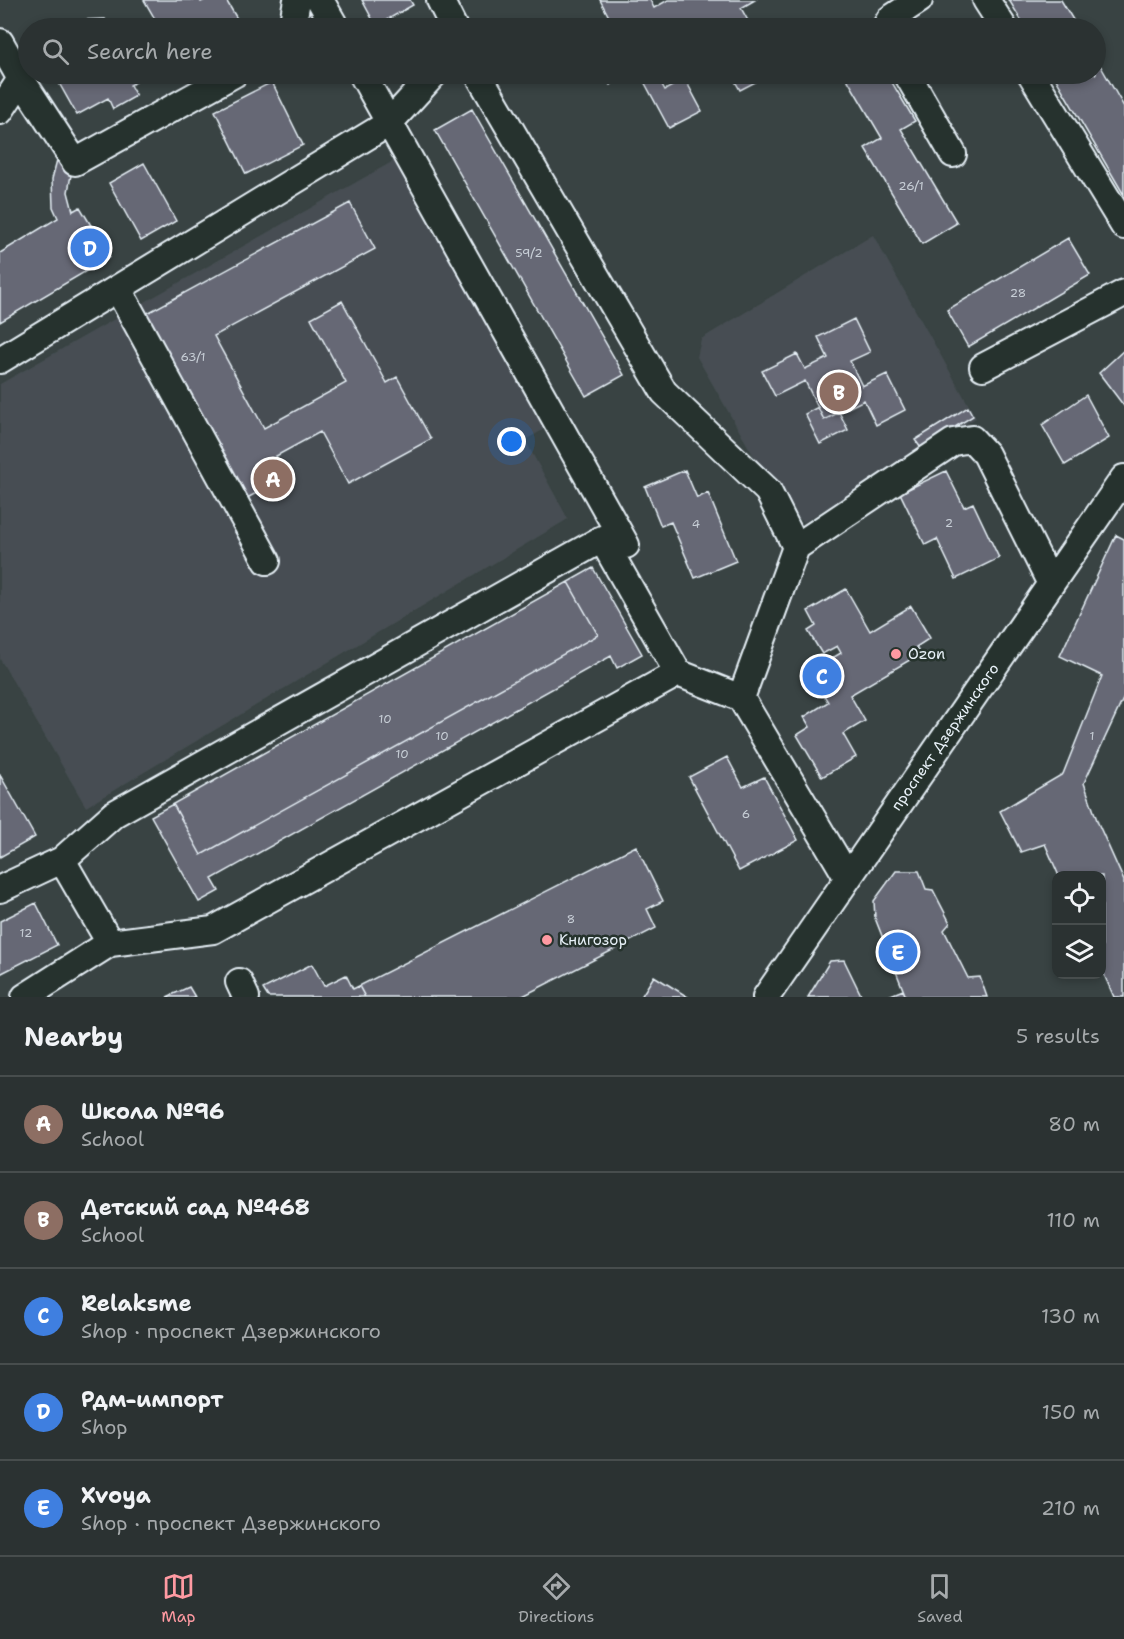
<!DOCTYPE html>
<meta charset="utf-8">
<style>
:root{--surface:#2b3232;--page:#373e3e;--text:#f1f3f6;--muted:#a6aaac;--line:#474d4d;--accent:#ff9aa2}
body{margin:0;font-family:"Shantell Sans",sans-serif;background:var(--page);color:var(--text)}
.controls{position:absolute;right:18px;bottom:18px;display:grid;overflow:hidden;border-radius:12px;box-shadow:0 3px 9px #0003}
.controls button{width:54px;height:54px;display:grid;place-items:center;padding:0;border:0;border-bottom:2px solid var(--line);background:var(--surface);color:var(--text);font:30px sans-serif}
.you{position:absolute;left:512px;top:442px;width:21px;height:21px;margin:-15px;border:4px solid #fff;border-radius:50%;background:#1a73e8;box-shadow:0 0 0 9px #1a73e833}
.badge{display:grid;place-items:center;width:39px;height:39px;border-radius:50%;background:var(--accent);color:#fff;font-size:20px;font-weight:700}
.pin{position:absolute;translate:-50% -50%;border:3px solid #fff;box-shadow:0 2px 6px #0006}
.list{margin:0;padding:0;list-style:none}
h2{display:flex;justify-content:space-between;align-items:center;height:78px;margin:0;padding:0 24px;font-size:26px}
h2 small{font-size:20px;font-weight:400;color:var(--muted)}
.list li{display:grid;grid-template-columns:39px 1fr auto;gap:18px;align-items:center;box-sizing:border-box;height:96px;padding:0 24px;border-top:2px solid var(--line)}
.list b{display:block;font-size:22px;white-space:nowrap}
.list p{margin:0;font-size:20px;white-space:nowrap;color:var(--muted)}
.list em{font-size:20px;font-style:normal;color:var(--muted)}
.icon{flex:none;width:33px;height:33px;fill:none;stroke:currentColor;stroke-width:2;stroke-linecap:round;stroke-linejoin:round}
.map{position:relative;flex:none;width:1124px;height:997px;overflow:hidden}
.search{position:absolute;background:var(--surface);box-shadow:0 3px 9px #0003;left:18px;right:18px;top:18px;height:66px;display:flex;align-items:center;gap:15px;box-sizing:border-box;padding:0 21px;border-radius:33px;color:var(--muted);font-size:22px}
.sheet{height:558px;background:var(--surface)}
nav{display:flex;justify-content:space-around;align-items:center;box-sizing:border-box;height:84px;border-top:2px solid var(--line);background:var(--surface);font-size:16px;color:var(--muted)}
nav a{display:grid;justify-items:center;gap:3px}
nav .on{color:var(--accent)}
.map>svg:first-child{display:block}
.built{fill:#464e52}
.building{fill:#666875;stroke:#e8f1f8;stroke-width:1.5}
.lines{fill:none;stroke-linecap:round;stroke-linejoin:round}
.minor-casing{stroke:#e8f1f8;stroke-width:30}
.minor{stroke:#26332d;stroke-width:26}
.poi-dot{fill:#ff9aa2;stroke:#26332d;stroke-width:2}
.labels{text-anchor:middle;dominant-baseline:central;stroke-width:5;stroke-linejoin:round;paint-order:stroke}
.number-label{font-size:12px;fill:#c8cfd7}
.poi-label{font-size:15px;fill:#e8f1f8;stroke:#26332d;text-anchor:start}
.street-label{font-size:15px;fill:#e8f1f8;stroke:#26332d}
</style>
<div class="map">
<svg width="1124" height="997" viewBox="0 0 1124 997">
<rect width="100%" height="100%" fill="#394343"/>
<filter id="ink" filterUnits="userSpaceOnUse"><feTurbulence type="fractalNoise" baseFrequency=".0167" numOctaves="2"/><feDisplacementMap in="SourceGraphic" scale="12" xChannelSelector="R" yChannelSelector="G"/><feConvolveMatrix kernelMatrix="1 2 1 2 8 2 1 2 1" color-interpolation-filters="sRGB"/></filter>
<g filter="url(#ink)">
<path class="built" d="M 397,159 L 550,426 L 525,440 L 568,519 L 86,807 L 0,659 L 0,384 Z
M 873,235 L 976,418 L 804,522 L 785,511 L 697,357 L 701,339 Z"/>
<path class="building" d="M 144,0 L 200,0 L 201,2 L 205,0 L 226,0 L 239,22 L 228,28 L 154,28 L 159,26 Z
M 362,0 L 410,0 L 413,5 L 376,26 Z
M 600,0 L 650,0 L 654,8 L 668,0 L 755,0 L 741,8 L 752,28 L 615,28 Z
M 1009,0 L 1061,0 L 1078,28 L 1026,28 Z
M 105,19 L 111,28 L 71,28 L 76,20 Z
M 1096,58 L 1124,107 L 1124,195 L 1053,74 L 1096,74 Z
M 75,74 L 151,74 L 130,85 L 136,96 L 113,109 L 108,98 L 77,115 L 59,83 Z
M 603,74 L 631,74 L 610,85 Z
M 640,74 L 656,74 L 665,90 L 685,79 L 702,111 L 669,128 Z
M 731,74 L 771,74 L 740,90 Z
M 851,74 L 887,74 L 915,121 L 901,129 L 957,223 L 922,244 L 865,148 L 882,138 L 846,77 Z
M 272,82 L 303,145 L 246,174 L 215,111 Z
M 472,109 L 624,375 L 586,396 L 435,130 Z
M 58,156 L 71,175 L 68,192 L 73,211 L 80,207 L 110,257 L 0,322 L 0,253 L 58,218 L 53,207 L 52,179 Z
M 144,163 L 176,221 L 141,241 L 109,183 Z
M 350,203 L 375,249 L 214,336 L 264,428 L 346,383 L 311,318 L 342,301 L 387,383 L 397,377 L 431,439 L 348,484 L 320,432 L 276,456 L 287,476 L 240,502 L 140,317 Z
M 1068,238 L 1090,275 L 968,347 L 947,310 Z
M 854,319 L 870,352 L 850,361 L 862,386 L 887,374 L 905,410 L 876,425 L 864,400 L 824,420 L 805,381 L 775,396 L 762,371 L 797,354 L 805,369 L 828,358 L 818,337 Z
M 1124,350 L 1124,406 L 1099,373 Z
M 1086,395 L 1109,438 L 1065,465 L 1042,425 Z
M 818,407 L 824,420 L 839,412 L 848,430 L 820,444 L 805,414 Z
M 968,407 L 973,416 L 921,448 L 915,440 Z
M 685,470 L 697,498 L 708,493 L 736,561 L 695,578 L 671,522 L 661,526 L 645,487 Z
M 946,471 L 964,507 L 973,503 L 999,558 L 956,579 L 937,539 L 925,545 L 900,493 Z
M 1116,535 L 1124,539 L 1124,697 L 1084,783 L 1098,823 L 1124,881 L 1124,997 L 1114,997 L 1102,970 L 1102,876 L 1059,876 L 1045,844 L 1021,852 L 1000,811 L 1063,774 L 1102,676 L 1060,656 Z
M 593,568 L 642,654 L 617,668 L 611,656 L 212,879 L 219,891 L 199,902 L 151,816 L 173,804 L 201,855 L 598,635 L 568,582 Z
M 568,582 L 598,635 L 201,855 L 173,804 Z
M 846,589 L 870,631 L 911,606 L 930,638 L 916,647 L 920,654 L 850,695 L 865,721 L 843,734 L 856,757 L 822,777 L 797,735 L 810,727 L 804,717 L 828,702 L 810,671 L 841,653 L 837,646 L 822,654 L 808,631 L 816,626 L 808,611 Z
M 727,757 L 743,787 L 764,777 L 798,840 L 739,871 L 689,777 Z
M 0,775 L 35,837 L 0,857 Z
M 636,846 L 663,901 L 647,909 L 656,928 L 521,997 L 365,997 L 359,986 Z
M 896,871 L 919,871 L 926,889 L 933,890 L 950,923 L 944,930 L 968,978 L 980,977 L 987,997 L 906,997 L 875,918 L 874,901 Z
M 36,903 L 57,945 L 0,974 L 0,921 Z
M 844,960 L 862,997 L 808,997 L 830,961 Z
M 312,964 L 324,986 L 346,975 L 353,989 L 359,986 L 365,997 L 268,997 L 263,989 Z
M 654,976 L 688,997 L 641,997 Z
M 189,987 L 195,997 L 167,997 Z
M 903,990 L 906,997 L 886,997 Z"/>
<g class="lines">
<g class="minor-casing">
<path id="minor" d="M 320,0 L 336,28
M 440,0 L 454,28
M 986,0 L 1004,28
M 292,28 L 297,0
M 885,28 L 890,19 L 919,0
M 0,42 L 21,79 L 0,111
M 362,74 L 626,545
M 478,74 L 664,392 L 768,491 L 796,547 L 741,698
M 907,74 L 953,154
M 1031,74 L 1124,226
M 21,79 L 75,162 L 234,74
M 118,289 L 267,561
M 0,360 L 389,123 L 434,74
M 983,367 L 1124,293
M 796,547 L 953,442 L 972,439 L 986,454 L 1051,584
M 62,860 L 114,814 L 602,539 L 678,673
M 0,889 L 62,860 L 110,943 L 213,930 L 678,673 L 741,698 L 848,878
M 239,982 L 246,997
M 25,997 L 110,943
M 766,997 L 1124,478"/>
</g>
<use href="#minor" class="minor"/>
</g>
</g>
<g class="poi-dot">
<circle cx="896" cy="654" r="6"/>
<circle cx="547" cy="940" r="6"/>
</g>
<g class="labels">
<g class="number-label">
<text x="911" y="186">26/1</text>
<text x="529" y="253">59/2</text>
<text x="1018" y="293">28</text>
<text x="193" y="357">63/1</text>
<text x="949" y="523">2</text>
<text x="696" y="524">4</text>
<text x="385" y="719">10</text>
<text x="442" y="736">10</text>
<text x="1092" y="736">1</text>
<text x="402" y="754">10</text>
<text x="746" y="814">6</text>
<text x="571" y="919">8</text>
<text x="26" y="933">12</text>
</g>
<g class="poi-label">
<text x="908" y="654">Ozon</text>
<text x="559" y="940">Книгозор</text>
</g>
<g class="street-label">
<text transform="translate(945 737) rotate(-55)">проспект Дзержинского</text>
</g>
</g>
</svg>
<div class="controls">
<button><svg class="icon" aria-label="locate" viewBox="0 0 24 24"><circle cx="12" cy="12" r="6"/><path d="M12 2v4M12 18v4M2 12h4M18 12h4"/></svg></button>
<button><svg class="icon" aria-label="layers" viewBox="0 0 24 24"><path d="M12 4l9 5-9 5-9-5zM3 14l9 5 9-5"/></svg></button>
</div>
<div class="you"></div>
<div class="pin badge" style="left:273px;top:479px;background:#8d6e63">A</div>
<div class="pin badge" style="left:839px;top:392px;background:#8d6e63">B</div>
<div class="pin badge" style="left:822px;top:676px;background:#3f7fe0">C</div>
<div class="pin badge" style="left:90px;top:248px;background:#3f7fe0">D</div>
<div class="pin badge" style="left:898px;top:952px;background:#3f7fe0">E</div>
<div class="search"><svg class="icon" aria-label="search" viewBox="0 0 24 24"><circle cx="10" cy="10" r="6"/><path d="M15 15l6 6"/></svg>Search here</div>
</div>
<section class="sheet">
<h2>Nearby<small>5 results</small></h2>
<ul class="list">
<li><span class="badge" style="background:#8d6e63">A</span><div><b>Школа №96</b><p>School</p></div><em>80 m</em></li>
<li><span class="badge" style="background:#8d6e63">B</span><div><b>Детский сад №468</b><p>School</p></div><em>110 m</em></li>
<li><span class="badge" style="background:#3f7fe0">C</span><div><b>Relaksme</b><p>Shop · проспект Дзержинского</p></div><em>130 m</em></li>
<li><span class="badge" style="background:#3f7fe0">D</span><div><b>Рдм-импорт</b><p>Shop</p></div><em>150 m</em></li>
<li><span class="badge" style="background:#3f7fe0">E</span><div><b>Xvoya</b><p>Shop · проспект Дзержинского</p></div><em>210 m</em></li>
</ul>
</section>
<nav>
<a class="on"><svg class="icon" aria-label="map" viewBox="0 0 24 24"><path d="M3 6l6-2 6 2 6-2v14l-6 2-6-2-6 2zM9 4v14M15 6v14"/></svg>Map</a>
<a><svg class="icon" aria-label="directions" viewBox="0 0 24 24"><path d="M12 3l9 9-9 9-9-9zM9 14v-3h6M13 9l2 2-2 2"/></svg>Directions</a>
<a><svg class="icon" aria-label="saved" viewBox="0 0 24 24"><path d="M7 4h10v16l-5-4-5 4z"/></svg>Saved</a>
</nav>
